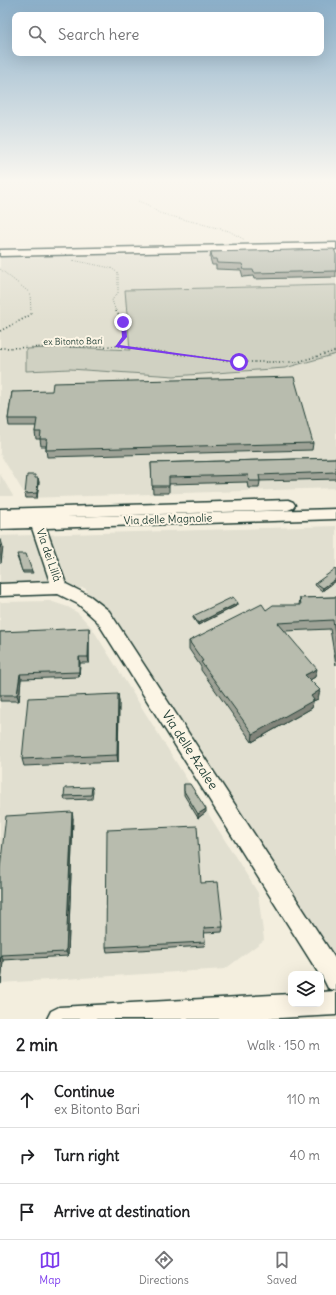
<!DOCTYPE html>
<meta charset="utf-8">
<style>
:root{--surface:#fff;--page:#f2f2f2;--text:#202124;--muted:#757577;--line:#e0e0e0;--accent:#7c3aed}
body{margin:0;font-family:Delius,sans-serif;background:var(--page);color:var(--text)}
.controls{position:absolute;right:12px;bottom:12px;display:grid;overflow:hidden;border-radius:8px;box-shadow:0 4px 16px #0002}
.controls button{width:36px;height:36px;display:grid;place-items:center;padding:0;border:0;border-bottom:1px solid var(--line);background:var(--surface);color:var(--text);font:20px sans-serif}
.stop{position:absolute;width:12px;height:12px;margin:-9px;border:3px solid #7c3aed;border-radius:50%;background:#fff}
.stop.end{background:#7c3aed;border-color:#fff;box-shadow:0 1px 4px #0008}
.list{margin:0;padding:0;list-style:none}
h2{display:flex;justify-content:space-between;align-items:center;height:52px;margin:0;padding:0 16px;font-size:17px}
h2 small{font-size:13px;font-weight:400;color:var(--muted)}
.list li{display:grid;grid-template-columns:26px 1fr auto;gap:12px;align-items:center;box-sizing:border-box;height:56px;padding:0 16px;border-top:1px solid var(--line)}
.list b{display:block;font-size:15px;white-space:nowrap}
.list p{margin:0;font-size:13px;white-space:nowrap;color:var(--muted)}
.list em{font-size:13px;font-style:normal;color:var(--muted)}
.icon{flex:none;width:22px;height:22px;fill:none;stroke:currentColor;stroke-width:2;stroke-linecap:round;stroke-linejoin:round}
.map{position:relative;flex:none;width:336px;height:1019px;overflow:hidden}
.search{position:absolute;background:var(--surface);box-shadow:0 4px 16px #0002;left:12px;right:12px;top:12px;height:44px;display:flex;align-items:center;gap:10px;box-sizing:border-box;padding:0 14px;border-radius:8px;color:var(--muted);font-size:15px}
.sheet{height:220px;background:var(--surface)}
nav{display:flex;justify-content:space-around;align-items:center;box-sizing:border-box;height:56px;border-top:1px solid var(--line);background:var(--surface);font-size:11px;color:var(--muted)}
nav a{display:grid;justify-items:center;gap:2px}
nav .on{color:var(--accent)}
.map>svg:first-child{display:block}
.built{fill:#e1dfd0}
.green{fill:#d0d1c2;stroke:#78877b}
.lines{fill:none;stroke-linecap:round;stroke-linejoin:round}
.minor-casing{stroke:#1f3d34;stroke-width:3}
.path-far1{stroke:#1f3d34;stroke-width:1;stroke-dasharray:0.5 2;stroke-linecap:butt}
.path{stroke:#1f3d34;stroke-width:1.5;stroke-dasharray:1 2.5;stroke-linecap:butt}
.minor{fill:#fcf5e5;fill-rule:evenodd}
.wall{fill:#9ea296;stroke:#1f3d34}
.shaded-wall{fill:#81847a;stroke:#1f3d34}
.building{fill:#b8bcae;stroke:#1f3d34}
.route{fill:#7c3aed}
.labels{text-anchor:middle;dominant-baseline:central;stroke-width:4;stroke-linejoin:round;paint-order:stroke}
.far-street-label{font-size:9px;fill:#1f3d34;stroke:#fcf5e5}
.street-label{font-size:11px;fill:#1f3d34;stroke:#fcf5e5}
.near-street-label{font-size:13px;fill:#1f3d34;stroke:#fcf5e5}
</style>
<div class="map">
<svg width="336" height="1019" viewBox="0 0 336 1019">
<rect width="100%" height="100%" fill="#f3eede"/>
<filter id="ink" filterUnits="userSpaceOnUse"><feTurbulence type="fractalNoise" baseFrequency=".025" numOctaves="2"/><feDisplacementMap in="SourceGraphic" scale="8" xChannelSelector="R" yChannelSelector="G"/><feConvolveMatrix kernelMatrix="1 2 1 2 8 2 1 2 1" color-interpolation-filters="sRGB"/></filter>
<g filter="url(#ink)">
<path class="built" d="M 336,251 L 336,285 L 125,290 L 131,350 L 71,347 L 26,350 L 27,371 L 70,369 L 285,368 L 336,354 L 336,488 L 27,498 L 0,454 L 0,258 Z
M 0,474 L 13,496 L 0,496 Z
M 336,526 L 336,1002 L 321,978 L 321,974 L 319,974 L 85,588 L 0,591 L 0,536 Z
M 50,601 L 68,607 L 78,613 L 92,628 L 258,893 L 264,940 L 225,969 L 0,983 L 0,602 Z"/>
<path class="green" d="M 336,285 L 336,354 L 285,368 L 174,376 L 70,369 L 26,371 L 26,349 L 71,347 L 130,350 L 125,290 Z"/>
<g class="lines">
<g class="minor-casing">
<path id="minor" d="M 336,243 L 336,249 L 0,256 L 0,250 Z
M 288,500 L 293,502 L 295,505 L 293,508 L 288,510 L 67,517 L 336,509 L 336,519 L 46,528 L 66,584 L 90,596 L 109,611 L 336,960 L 336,1015 L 261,1019 L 47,1019 L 51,1011 L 59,1007 L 291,994 L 291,1004 L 321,1004 L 321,992 L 336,991 L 328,988 L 321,974 L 319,974 L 97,621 L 78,604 L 58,594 L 0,596 L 0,584 L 50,582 L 32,528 L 0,529 L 0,509 Z"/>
</g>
<path class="path-far1" d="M 138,201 L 148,205 L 159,213 L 229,231 L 245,240
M 72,260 L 111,268 L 118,273 L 118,293 L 112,300 L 116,312
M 0,269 L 30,293 L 31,312"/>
<path class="path" d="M 116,311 L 123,322 L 125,337 L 117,346
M 0,331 L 27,317 L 31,314 L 31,311
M 0,348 L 116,346 L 239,362 L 297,362 L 336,351"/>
<use href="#minor" class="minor"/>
</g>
<path class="wall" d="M 211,252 L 336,254 L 336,277 L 254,279 L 253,276 L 243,277 L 241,270 L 216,269 L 216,265 L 212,265 L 210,258 Z
M 12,392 L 313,443 L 312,450 L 47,457 L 46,450 L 46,446 L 41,446 L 40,439 L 36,439 L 35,432 L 36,426 L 9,426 L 8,419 Z
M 336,458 L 336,479 L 260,481 L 259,488 L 248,488 L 247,482 L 169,484 L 169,493 L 153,493 L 151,463 Z
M 36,478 L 39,482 L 37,498 L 26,498 L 25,494 Z
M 17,557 L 32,571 L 33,573 L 23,573 Z
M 336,570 L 336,581 L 322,591 L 315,585 L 316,583 Z
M 336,597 L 336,665 L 330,629 L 285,631 L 315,677 L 310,680 L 318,699 L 313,701 L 312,708 L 252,742 L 201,670 L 201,667 L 189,649 L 189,641 L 266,610 L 299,605 L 300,598 Z
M 238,605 L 198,625 L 193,618 L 193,616 Z
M 0,632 L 89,633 L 89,663 L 80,663 L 79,677 L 21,679 L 19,701 L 0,701 Z
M 119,701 L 118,762 L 24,766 L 22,759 Z
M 184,784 L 206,812 L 198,818 L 184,795 Z
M 92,787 L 93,791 L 92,799 L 65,800 L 64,796 Z
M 73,818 L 68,956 L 3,960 L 1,984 L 0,984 L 0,869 Z
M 201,883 L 223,927 L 222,932 L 204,933 L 205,942 L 204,946 L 107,952 L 106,947 Z"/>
<path class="shaded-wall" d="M 38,478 L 39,482 L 37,498 L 37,493 Z
M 1,540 L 3,547 L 1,563 L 0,548 Z
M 336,579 L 336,581 L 322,591 L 323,588 Z
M 238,603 L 238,605 L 198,625 L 198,623 Z
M 89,628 L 89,663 L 88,657 Z
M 79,657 L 80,663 L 79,677 Z
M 317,669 L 315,677 L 303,684 L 305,675 Z
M 20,674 L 21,679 L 19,701 L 17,695 Z
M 320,690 L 318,699 L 313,701 L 312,708 L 252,742 L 253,734 L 311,696 Z
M 118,694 L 119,701 L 118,762 L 117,755 Z
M 206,809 L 206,812 L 198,818 L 198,814 Z
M 72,812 L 73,818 L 68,956 L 66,952 Z
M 1,955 L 3,960 L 1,984 L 0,983 L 0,963 Z"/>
<path class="building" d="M 334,249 L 336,254 L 336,271 L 254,273 L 253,270 L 244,270 L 242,264 L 217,263 L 216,259 L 212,259 L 211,252 Z
M 294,377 L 313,443 L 46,450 L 47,439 L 40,439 L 41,432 L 35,432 L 37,419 L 8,419 L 12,392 L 52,391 L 53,383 Z
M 336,458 L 336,472 L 259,475 L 260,481 L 249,481 L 248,475 L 169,477 L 169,486 L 152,486 L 151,463 Z
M 27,475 L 35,475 L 35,478 L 38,478 L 37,493 L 25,494 Z
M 0,540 L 1,540 L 0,548 Z
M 17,554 L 26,554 L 32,571 L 22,571 Z
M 335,569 L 336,570 L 336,579 L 323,588 L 316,583 Z
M 233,597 L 238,603 L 198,623 L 193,616 Z
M 336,597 L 336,641 L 333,620 L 278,623 L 317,669 L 305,675 L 320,690 L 311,696 L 314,700 L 253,734 L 201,662 L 203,661 L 189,641 L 262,604 L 266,610 L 273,605 L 301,605 L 300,598 Z
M 89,628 L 88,657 L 79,657 L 79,672 L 20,674 L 17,695 L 0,695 L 0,632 Z
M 118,694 L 117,755 L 22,759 L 28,698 Z
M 184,784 L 190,784 L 206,809 L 198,814 L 184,791 Z
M 92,787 L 91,795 L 64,796 L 65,788 Z
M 72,812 L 66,952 L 1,955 L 0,963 L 0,869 L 6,816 Z
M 197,826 L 201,883 L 218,882 L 223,927 L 204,928 L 205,942 L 106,947 L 107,830 Z"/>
</g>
<linearGradient id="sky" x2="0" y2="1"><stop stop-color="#8bafc9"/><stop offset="0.56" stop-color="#faf7f0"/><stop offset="1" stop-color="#faf7f0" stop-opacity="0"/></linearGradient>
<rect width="336" height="322" fill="url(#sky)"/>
<path class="route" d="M 121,321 L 126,322 L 127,337 L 120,345 L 241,362 L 239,363 L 115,347 L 122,337 Z"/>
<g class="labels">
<g class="far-street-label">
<text transform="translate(73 341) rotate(-1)">ex Bitonto Bari</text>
</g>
<g class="street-label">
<text transform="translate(168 519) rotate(-2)">Via delle Magnolie</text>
<text transform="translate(49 555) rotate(71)">Via dei Lillà</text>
</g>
<g class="near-street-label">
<text transform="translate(190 750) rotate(57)">Via delle Azalee</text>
</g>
</g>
</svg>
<div class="controls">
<button><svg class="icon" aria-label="layers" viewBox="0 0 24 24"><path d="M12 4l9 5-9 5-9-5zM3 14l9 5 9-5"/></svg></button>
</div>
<div class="stop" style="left:239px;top:362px"></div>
<div class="stop end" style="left:123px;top:322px"></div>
<div class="search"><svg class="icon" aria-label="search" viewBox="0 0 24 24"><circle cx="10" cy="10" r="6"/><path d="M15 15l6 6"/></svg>Search here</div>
</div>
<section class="sheet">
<h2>2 min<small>Walk · 150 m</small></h2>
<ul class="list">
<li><svg class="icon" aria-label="ahead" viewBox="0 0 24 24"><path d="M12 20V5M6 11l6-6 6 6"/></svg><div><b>Continue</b><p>ex Bitonto Bari</p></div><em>110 m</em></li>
<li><svg class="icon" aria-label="right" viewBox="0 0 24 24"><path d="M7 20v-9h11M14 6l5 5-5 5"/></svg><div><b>Turn right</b></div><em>40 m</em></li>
<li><svg class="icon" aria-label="arrive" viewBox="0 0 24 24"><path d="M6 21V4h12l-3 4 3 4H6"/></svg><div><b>Arrive at destination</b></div></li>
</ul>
</section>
<nav>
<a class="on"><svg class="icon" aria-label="map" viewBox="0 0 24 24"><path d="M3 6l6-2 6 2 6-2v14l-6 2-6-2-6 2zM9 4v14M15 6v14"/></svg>Map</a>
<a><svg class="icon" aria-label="directions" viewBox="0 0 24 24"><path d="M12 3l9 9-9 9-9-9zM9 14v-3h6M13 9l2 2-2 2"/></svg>Directions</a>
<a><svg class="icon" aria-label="saved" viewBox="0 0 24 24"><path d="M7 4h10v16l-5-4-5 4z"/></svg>Saved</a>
</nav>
